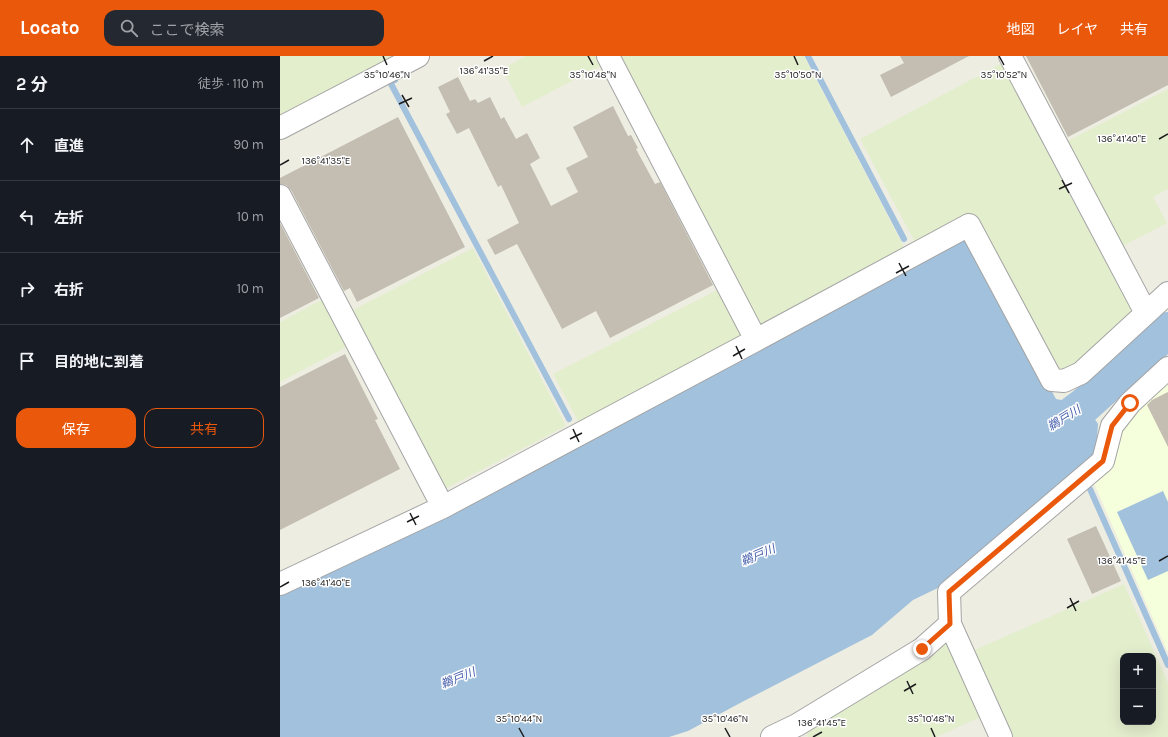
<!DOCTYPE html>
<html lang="ja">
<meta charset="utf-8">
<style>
:root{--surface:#171b24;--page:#242831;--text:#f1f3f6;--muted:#9ea1a6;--line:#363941;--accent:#ea580c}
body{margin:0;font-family:Karla,"Noto Sans JP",sans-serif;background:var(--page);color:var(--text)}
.controls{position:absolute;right:12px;bottom:12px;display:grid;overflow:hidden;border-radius:8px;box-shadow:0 4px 16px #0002}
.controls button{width:36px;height:36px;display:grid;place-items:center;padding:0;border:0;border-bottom:1px solid var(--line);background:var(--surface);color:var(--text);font:20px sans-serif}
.stop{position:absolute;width:12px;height:12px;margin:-9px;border:3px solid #ea580c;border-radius:50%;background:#fff}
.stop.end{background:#ea580c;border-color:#fff;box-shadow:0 1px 4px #0008}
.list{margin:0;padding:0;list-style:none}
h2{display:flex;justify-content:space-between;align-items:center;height:52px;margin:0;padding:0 16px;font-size:17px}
h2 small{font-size:13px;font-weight:400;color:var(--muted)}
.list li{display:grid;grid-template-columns:26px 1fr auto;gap:12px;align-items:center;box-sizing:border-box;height:72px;padding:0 16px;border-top:1px solid var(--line)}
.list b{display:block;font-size:15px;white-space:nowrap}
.list em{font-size:13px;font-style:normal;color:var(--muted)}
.actions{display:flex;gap:8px;padding:12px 16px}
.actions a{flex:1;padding:9px 0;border:1px solid var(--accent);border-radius:12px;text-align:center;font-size:14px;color:var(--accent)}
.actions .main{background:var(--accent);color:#fff}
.icon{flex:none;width:22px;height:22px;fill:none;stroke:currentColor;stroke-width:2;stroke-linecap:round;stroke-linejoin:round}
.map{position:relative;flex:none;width:888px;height:681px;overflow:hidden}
header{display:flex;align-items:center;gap:24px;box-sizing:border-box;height:56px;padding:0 20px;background:var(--accent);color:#fff}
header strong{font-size:19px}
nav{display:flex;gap:22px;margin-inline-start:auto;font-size:14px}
.search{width:280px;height:36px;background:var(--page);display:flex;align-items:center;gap:10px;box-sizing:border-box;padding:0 14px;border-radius:12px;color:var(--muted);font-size:15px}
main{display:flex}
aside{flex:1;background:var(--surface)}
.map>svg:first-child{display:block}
.education{fill:#f6ffdb}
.farmland{fill:#e3eecd;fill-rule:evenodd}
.water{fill:#a2c1dd}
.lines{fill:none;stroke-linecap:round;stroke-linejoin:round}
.stream{stroke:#a2c1dd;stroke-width:6}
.river{stroke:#a2c1dd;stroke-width:36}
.building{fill:#c3bdb2}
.street-casing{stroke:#a4a4a4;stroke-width:24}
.street{stroke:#fff;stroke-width:22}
.route{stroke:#ea580c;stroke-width:5}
.ticks{fill:none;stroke:#1d1d1d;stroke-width:1.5}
.labels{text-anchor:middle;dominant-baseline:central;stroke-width:3;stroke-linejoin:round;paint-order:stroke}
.water-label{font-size:12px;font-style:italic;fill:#4961ad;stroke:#fff}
.ticks-label{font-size:10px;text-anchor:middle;fill:#1d1d1d;stroke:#fff;stroke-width:3;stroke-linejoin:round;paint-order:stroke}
</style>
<header>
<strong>Locato</strong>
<div class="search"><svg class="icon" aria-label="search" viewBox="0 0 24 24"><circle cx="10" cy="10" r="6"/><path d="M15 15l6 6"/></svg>ここで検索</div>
<nav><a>地図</a><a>レイヤ</a><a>共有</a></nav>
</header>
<main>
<aside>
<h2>2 分<small>徒歩 · 110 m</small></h2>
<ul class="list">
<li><svg class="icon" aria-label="ahead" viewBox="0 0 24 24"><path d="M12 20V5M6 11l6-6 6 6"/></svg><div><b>直進</b></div><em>90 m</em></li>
<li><svg class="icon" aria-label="left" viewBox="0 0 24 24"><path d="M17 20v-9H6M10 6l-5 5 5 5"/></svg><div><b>左折</b></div><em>10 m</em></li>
<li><svg class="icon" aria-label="right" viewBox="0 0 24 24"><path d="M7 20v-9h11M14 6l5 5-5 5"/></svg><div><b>右折</b></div><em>10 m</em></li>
<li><svg class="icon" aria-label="arrive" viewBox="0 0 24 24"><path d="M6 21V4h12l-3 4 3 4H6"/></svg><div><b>目的地に到着</b></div></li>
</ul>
<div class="actions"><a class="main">保存</a><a>共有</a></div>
</aside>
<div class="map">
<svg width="888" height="681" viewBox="0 0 888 681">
<rect width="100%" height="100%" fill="#eeede2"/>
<path class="education" d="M 888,321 L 888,597 L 812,423 L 842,372 Z"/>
<path class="farmland" d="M 0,0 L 121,0 L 0,65 Z
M 246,0 L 321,0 L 325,8 L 242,51 L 222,13 Z
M 336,0 L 524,0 L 626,195 L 485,272 L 476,270 Z
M 726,5 L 856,251 L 799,312 L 781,318 L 636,188 L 580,83 Z
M 888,33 L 888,133 L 873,141 L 887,167 L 841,191 L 780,89 Z
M 193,192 L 286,370 L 159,436 L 67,257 Z
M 443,231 L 465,281 L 301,371 L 273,318 Z
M 47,241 L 72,288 L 0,326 L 0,266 Z
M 844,528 L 888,627 L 888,681 L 728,681 L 690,596 ZM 843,600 L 873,600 L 873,666 L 843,666 Z
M 664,584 L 674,589 L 705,659 L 656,681 L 528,681 L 524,672 Z"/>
<path class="water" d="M 683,181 L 690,185 L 776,343 L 786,345 L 798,336 L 818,368 L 816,399 L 664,529 L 633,544 L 592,579 L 462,646 L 408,675 L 389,681 L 0,681 L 0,538 Z
M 883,435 L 888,446 L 888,515 L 868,524 L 837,456 Z"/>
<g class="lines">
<path class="stream" d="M 528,0 L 624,183
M 115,24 L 110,26 L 289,363
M 810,433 L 888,609"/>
<path class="river" d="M 766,374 L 781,367 L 806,348 L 888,274"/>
</g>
<path class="building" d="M 620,0 L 689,0 L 611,41 L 600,19 L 624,7 Z
M 746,0 L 888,0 L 888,29 L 788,81 Z
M 178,21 L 190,45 L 195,43 L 198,47 L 210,41 L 221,63 L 224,61 L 236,83 L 247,77 L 260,102 L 250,108 L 271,150 L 298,136 L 286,112 L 308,101 L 293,71 L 333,50 L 348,80 L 351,79 L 358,92 L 356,93 L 375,128 L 380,126 L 433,229 L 330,282 L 316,255 L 282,273 L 237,188 L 215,199 L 207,184 L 239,167 L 221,129 L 218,131 L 189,72 L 177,78 L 166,58 L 170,56 L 158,31 Z
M 118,61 L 185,191 L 77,246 L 70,232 L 64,235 L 11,134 L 6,129 L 0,128 L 0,122 Z
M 0,167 L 39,242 L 0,262 Z
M 65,298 L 98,363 L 95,364 L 120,413 L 0,474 L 0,331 Z
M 888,336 L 888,391 L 867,349 L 872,344 Z
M 816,470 L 841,525 L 812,538 L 787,483 Z"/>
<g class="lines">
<g class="street-casing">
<path id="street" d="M 730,0 L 866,257
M 0,72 L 138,0
M 0,140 L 163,451
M 476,284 L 689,169 L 772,324 L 784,325 L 801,317 L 888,237
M 0,528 L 163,451 L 476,284 L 328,0
M 492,681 L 517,669 L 642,593 L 670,568
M 721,681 L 670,568 L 669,536 L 823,405 L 832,370 L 850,347 L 888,312"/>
</g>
<use href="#street" class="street"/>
</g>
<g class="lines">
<path class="route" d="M 642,593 L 670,568 L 669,536 L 823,405 L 832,370 L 850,347"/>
</g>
<path class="ticks" d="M 103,0 L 107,9M 308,0 L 313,9M 514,0 L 518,9M 719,0 L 724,9M 204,5 L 213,0M 122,39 L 129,51M 119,48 L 132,42M 879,83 L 888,78M 0,109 L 9,104M 782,124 L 789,137M 779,133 L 792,127M 619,207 L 626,220M 616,217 L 629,210M 456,290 L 462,303M 453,300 L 465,293M 293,373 L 299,386M 290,383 L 302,377M 130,457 L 136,469M 127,466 L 139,460M 879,505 L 888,500M 0,531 L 9,526M 790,542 L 796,555M 787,552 L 799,545M 627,625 L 633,638M 624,635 L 636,628M 239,672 L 244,681M 445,672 L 450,681M 651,672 L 655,681M 533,681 L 542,676"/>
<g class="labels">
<g class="water-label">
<text transform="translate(784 362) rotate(-32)">鵜戸川</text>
<text transform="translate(478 499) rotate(-23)">鵜戸川</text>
<text transform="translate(178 622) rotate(-22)">鵜戸川</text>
</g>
</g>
<g class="ticks-label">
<text x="204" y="18">136°41'35"E</text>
<text x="107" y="22">35°10'46"N</text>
<text x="313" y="22">35°10'48"N</text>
<text x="518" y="22">35°10'50"N</text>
<text x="724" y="22">35°10'52"N</text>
<text x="842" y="86">136°41'40"E</text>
<text x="46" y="108">136°41'35"E</text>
<text x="842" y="508">136°41'45"E</text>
<text x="46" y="530">136°41'40"E</text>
<text x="239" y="666">35°10'44"N</text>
<text x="445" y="666">35°10'46"N</text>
<text x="651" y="666">35°10'48"N</text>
<text x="542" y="670">136°41'45"E</text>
</g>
</svg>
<div class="controls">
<button>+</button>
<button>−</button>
</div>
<div class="stop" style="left:850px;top:347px"></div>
<div class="stop end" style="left:642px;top:593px"></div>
</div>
</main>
